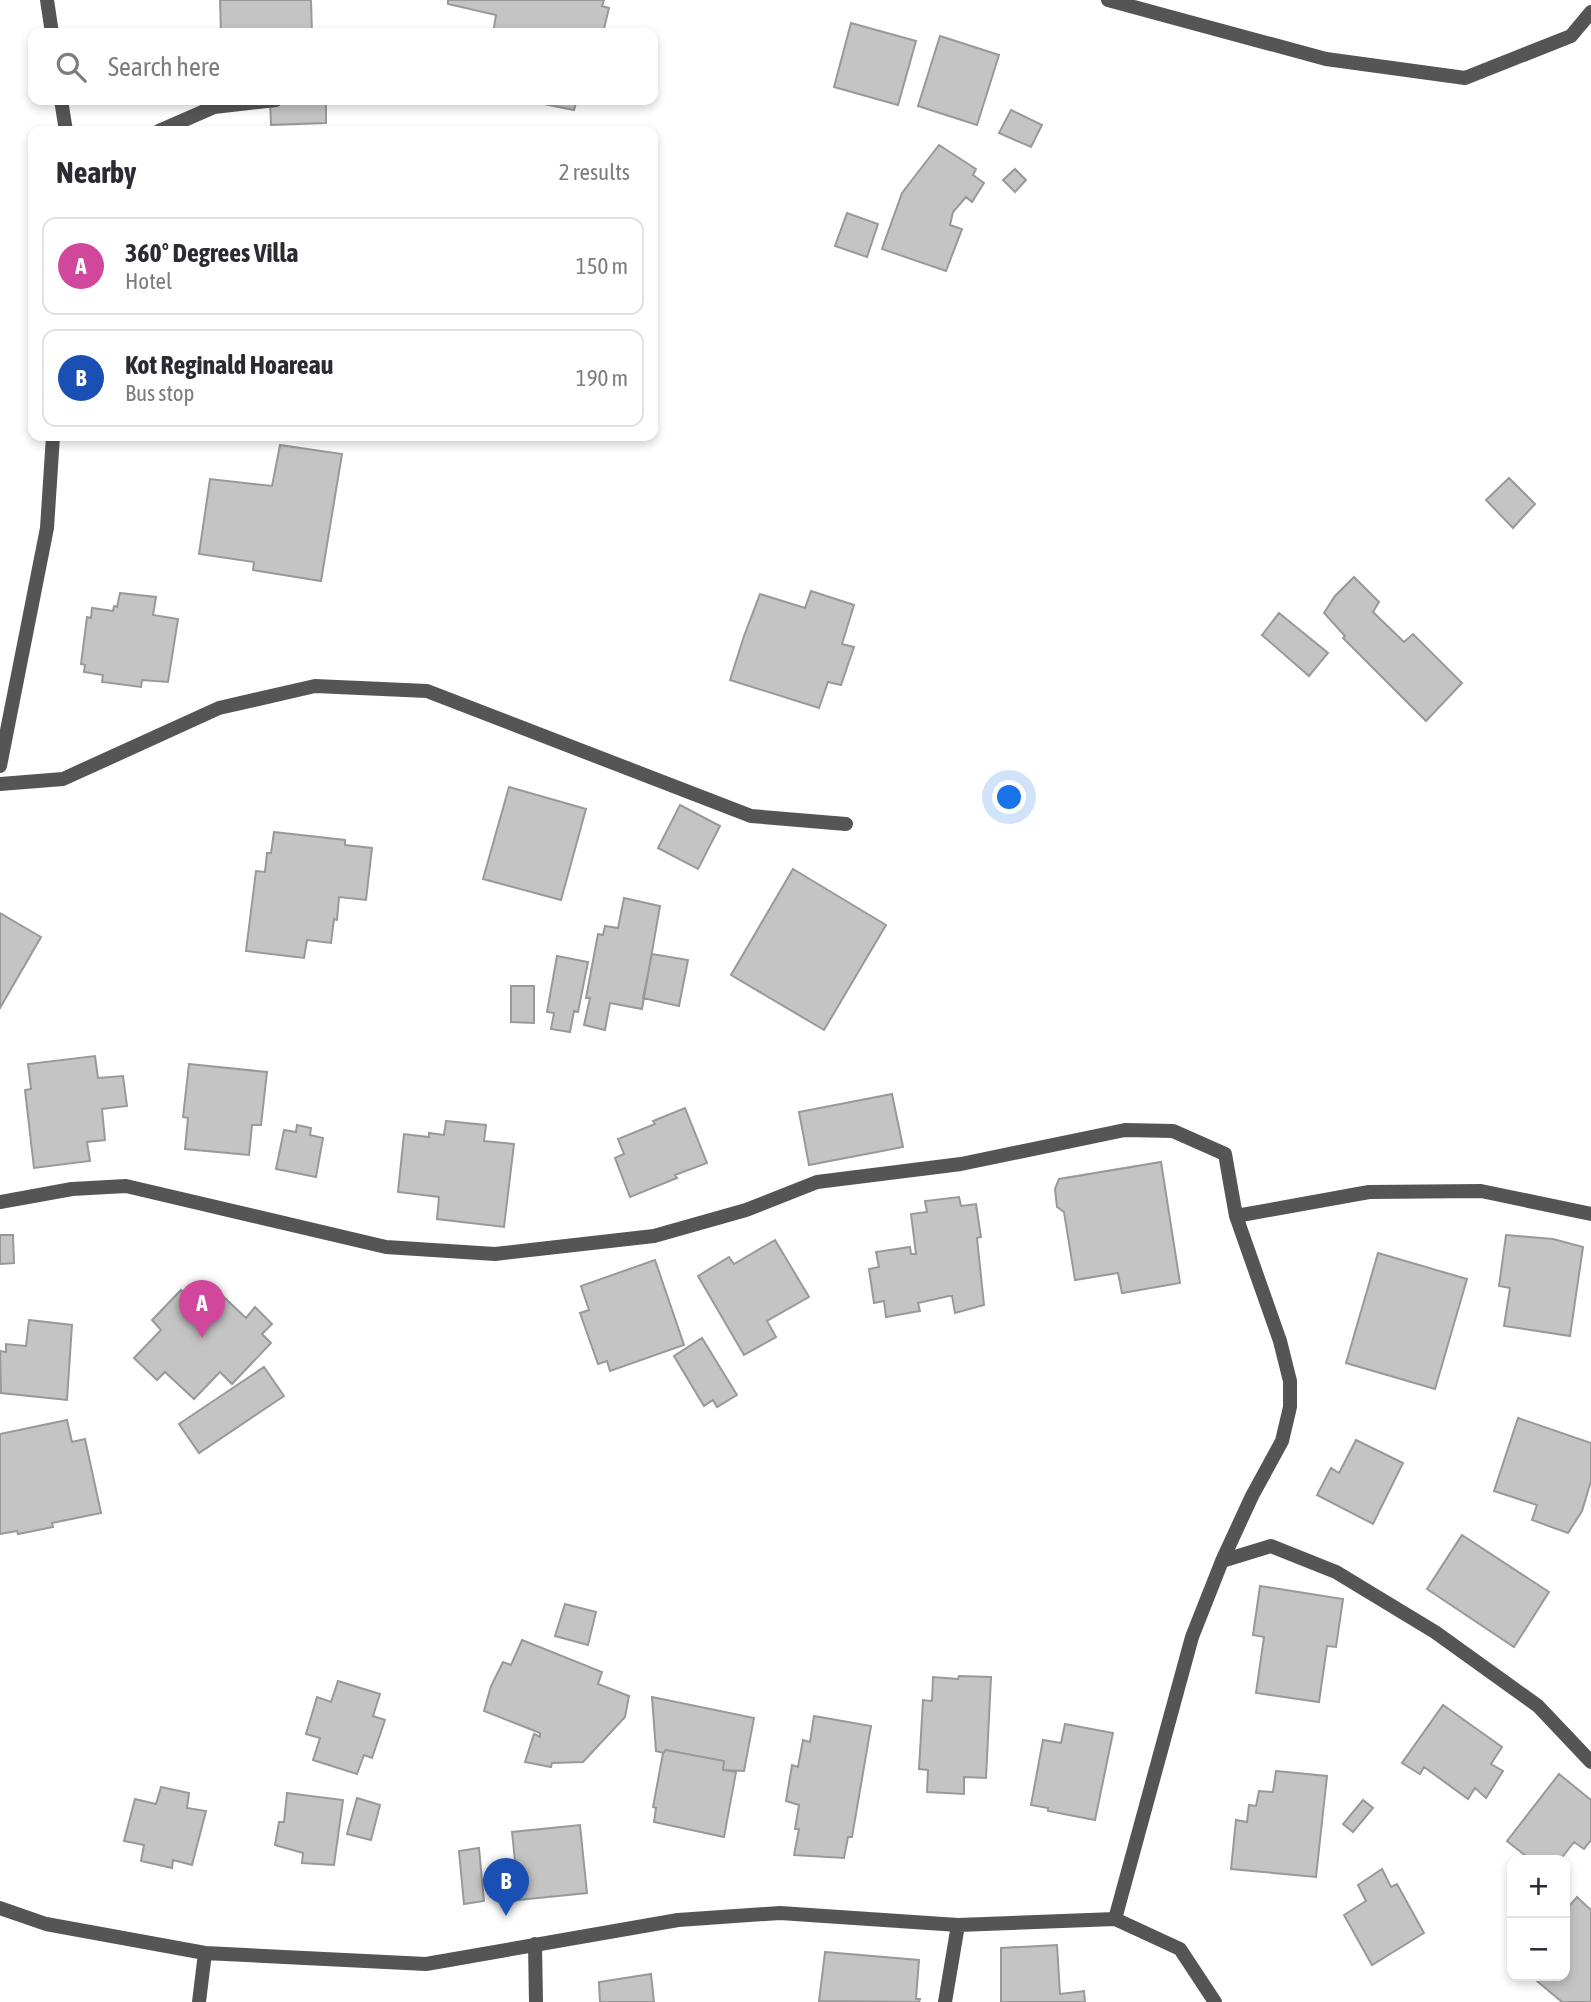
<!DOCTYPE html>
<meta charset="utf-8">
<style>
:root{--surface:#fff;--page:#f2f2f3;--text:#2b2b33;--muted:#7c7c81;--line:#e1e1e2;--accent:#d93025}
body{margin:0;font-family:"Asap Condensed",sans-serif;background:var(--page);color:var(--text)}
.controls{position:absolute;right:21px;bottom:21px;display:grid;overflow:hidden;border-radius:14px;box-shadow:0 4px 10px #0003}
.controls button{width:63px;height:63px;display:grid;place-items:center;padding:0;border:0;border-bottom:2px solid var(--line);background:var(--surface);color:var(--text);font:35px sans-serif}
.you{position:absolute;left:1010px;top:798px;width:24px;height:24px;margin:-18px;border:5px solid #fff;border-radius:50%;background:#1a73e8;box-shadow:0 0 0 10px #1a73e833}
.badge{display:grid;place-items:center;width:46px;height:46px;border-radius:50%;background:var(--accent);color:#fff;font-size:23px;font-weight:700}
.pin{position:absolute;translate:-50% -58px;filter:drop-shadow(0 2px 4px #0008)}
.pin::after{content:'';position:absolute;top:37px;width:24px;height:21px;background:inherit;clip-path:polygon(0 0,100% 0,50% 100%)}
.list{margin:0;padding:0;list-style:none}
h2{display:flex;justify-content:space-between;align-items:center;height:91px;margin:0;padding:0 28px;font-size:30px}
h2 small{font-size:23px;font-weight:400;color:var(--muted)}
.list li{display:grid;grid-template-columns:46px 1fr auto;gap:21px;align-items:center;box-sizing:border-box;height:98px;margin:0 14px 14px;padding:0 14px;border:2px solid var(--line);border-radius:14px}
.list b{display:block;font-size:26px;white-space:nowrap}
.list p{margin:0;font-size:23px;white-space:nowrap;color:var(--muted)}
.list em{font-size:23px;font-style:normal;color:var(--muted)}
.icon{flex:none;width:38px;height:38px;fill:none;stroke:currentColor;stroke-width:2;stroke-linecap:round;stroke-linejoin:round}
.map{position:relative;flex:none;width:1591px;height:2002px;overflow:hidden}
.search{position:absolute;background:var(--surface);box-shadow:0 4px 10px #0003;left:28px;top:28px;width:630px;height:77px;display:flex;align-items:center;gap:18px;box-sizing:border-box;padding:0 24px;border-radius:14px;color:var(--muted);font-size:26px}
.panel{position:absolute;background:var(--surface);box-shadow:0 4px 10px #0003;left:28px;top:126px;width:630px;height:315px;border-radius:14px}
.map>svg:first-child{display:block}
.building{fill:#c4c4c4;stroke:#999;stroke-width:2}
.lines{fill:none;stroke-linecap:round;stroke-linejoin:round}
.minor{stroke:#555;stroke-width:14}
</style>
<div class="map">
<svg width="1591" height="2002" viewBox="0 0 1591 2002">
<rect width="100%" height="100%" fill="#fff"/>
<path class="building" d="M 220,0 L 311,0 L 312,33 L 221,33 Z
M 448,0 L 604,0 L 602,6 L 609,8 L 603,33 L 493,33 L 496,15 L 448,4 Z
M 851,23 L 916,41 L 898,105 L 834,87 Z
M 940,36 L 999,55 L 977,125 L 918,106 Z
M 270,100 L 326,100 L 326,123 L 271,125 Z
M 535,100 L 577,100 L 574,110 L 534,102 Z
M 1011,110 L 1042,125 L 1031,147 L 999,133 Z
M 939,145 L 976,169 L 973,175 L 984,183 L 972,202 L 966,197 L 953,212 L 950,225 L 962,229 L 946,271 L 882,249 L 902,193 Z
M 1015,169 L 1026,180 L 1015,192 L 1003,180 Z
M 847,213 L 878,224 L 867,257 L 835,246 Z
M 280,445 L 342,454 L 321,581 L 253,570 L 254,562 L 199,554 L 210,479 L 272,486 Z
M 1509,478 L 1535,504 L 1513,528 L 1486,500 Z
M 1354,577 L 1379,602 L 1373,612 L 1404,642 L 1413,634 L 1462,683 L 1426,721 L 1343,638 L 1345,636 L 1324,613 L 1335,596 Z
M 811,591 L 854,605 L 842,644 L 854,647 L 841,685 L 828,682 L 819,708 L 730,680 L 744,636 L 760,594 L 805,608 Z
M 120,593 L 156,597 L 153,615 L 178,619 L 168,682 L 142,680 L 141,687 L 102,682 L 103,675 L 84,672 L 85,665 L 81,664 L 87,617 L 91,618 L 92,608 L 113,611 L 114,606 L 117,607 Z
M 1279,613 L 1328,653 L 1309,676 L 1262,635 Z
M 509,787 L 586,809 L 561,900 L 483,879 Z
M 680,805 L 720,826 L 698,869 L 658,848 Z
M 274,832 L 345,840 L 345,845 L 372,848 L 366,900 L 339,897 L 337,920 L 334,919 L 331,943 L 307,940 L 304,958 L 246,951 L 256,871 L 265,872 L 267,853 L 271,853 Z
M 793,869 L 886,925 L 824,1030 L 731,975 Z
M 624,898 L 660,906 L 642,1009 L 610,1003 L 605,1030 L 584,1025 L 590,998 L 586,998 L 598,934 L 603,935 L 605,926 L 618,928 Z
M 0,913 L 41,937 L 0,1008 Z
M 652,954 L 688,960 L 679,1006 L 643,998 Z
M 557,956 L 588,962 L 578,1012 L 574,1011 L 570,1032 L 551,1029 L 554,1013 L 547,1012 Z
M 511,986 L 534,986 L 534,1023 L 511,1022 Z
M 95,1056 L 98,1078 L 123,1076 L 127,1106 L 102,1109 L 105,1140 L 87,1142 L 90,1161 L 34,1168 L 25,1090 L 31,1089 L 28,1064 Z
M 189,1064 L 267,1072 L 261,1125 L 252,1125 L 249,1155 L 185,1149 L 188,1118 L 183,1117 Z
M 892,1094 L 903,1147 L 809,1165 L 799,1112 Z
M 685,1108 L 707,1163 L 675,1175 L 677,1178 L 630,1197 L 615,1158 L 624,1154 L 618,1139 L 655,1124 L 653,1121 Z
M 446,1121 L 486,1125 L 484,1141 L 514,1144 L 504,1227 L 437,1219 L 439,1197 L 398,1192 L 404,1134 L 429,1137 L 429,1133 L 444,1135 Z
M 297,1125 L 311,1128 L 310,1135 L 323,1138 L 316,1177 L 276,1169 L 284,1130 L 296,1132 Z
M 1161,1162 L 1180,1283 L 1122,1293 L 1118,1273 L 1075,1280 L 1064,1212 L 1057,1207 L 1055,1189 L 1059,1179 Z
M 959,1197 L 961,1206 L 976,1204 L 981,1237 L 977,1238 L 984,1305 L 955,1313 L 952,1296 L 949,1296 L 918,1303 L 920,1311 L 886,1317 L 884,1301 L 874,1303 L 869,1269 L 879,1267 L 876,1252 L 910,1247 L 911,1254 L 916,1254 L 911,1214 L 927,1212 L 925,1201 Z
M 0,1235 L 13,1235 L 14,1263 L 0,1264 Z
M 1506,1235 L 1553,1239 L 1583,1247 L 1570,1336 L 1504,1326 L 1510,1288 L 1499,1286 Z
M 775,1240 L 809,1297 L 767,1321 L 776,1337 L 744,1355 L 698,1276 L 729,1257 L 734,1264 Z
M 1378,1253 L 1467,1279 L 1435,1389 L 1346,1363 Z
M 655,1260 L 684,1345 L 610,1371 L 607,1361 L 598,1364 L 580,1313 L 589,1310 L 581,1286 Z
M 210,1284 L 246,1318 L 255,1307 L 272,1324 L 262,1334 L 271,1343 L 232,1384 L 220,1372 L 194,1399 L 165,1372 L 157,1380 L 134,1358 L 161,1330 L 152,1320 L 181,1290 L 193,1301 Z
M 29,1320 L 72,1325 L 67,1400 L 1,1393 L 0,1351 L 6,1352 L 6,1344 L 26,1346 Z
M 702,1338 L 737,1395 L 717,1407 L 713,1400 L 704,1406 L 674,1356 Z
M 264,1367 L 284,1396 L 199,1453 L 179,1424 Z
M 1518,1418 L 1591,1443 L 1591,1481 L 1582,1511 L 1568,1533 L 1532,1520 L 1537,1505 L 1494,1491 Z
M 67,1420 L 72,1442 L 85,1439 L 101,1513 L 52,1523 L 53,1527 L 18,1534 L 17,1531 L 0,1534 L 0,1434 Z
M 1356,1440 L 1403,1463 L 1373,1524 L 1317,1495 L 1331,1468 L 1339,1473 Z
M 1462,1535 L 1549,1592 L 1514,1647 L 1427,1589 Z
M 1260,1586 L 1343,1599 L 1336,1647 L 1327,1646 L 1319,1702 L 1256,1693 L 1264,1637 L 1253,1635 Z
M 565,1604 L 596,1612 L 588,1645 L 555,1636 Z
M 522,1640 L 602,1672 L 598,1684 L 629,1696 L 625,1717 L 583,1762 L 552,1763 L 551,1767 L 525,1762 L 534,1734 L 540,1737 L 540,1733 L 484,1711 L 491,1686 L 503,1662 L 511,1665 Z
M 959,1676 L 991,1677 L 986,1778 L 964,1777 L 964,1794 L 927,1792 L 928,1770 L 919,1769 L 923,1700 L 932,1701 L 933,1677 L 958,1679 Z
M 338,1681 L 380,1694 L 373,1716 L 385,1720 L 372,1758 L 364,1755 L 357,1774 L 313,1760 L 320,1738 L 306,1734 L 317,1697 L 331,1702 Z
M 652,1697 L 754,1718 L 744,1771 L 723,1770 L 724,1761 L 666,1750 L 663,1753 L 656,1751 Z
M 1443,1705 L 1502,1747 L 1491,1764 L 1503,1771 L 1486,1798 L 1475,1788 L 1468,1799 L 1424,1767 L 1420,1774 L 1402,1763 Z
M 814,1716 L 871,1726 L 852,1837 L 848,1837 L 844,1858 L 794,1855 L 799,1829 L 795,1829 L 799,1805 L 786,1801 L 792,1765 L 798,1767 L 803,1740 L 810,1742 Z
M 1065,1724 L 1113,1733 L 1095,1820 L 1048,1811 L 1048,1808 L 1031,1805 L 1043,1740 L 1061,1743 Z
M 666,1750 L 724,1761 L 723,1770 L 736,1772 L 724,1837 L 654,1822 L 656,1808 L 653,1807 L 663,1753 Z
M 1276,1771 L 1327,1776 L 1316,1877 L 1231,1869 L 1236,1820 L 1247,1822 L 1249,1805 L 1256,1806 L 1259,1791 L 1273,1792 Z
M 1559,1774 L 1591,1800 L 1591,1840 L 1584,1849 L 1574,1842 L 1560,1860 L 1531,1860 L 1507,1841 Z
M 161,1787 L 189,1793 L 187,1808 L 206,1811 L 192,1865 L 173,1860 L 172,1868 L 141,1861 L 144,1845 L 124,1841 L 135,1799 L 156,1804 Z
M 287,1793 L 343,1800 L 334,1865 L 302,1863 L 303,1853 L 275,1845 L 279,1822 L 284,1822 Z
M 357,1798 L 380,1805 L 371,1840 L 347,1834 Z
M 1363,1800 L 1373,1808 L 1353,1832 L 1343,1824 Z
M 580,1825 L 587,1893 L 519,1900 L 512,1832 Z
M 479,1848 L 484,1901 L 464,1904 L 459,1851 Z
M 1382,1869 L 1391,1887 L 1397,1884 L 1424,1933 L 1372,1965 L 1344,1915 L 1366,1901 L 1358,1885 Z
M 1577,1897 L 1591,1910 L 1591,2002 L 1562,2002 L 1531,1976 L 1565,1976 L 1565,1911 Z
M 1057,1945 L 1060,1994 L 1084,1991 L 1085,2002 L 1001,2002 L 1001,1948 Z
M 825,1952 L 919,1960 L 916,1999 L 920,1999 L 919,2002 L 819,2001 Z
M 651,1974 L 654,2002 L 600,2002 L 599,1982 Z"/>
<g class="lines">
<path class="minor" d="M 47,0 L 52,33
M 1108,0 L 1326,59 L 1465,78 L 1571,36 L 1591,12
M 61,100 L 66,131
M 159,131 L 214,107 L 276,100
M 0,766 L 47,528 L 53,436
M 0,784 L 63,779 L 219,708 L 315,686 L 427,691 L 751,816 L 846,824
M 0,1202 L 72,1189 L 126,1186 L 386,1247 L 495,1254 L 654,1236 L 746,1210 L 817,1182 L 961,1164 L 1125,1130 L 1173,1131 L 1225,1154 L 1236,1216 L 1280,1341 L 1290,1381 L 1290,1407 L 1282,1441 L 1252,1496 L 1222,1561
M 1236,1216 L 1369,1192 L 1481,1191 L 1591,1214
M 0,1908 L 46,1924 L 205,1953 L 426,1964 L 678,1920 L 780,1913 L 958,1925 L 1115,1919 L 1180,1949 L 1215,2002
M 1115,1919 L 1192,1637 L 1222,1561 L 1271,1546 L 1336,1572 L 1435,1632 L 1538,1706 L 1591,1762
M 535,1944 L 536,2002
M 199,2002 L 205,1953
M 945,2002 L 958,1925"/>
</g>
</svg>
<div class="controls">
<button>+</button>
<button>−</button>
</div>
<div class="you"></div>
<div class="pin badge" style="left:202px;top:1338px;background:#d1479c">A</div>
<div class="pin badge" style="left:506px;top:1916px;background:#1a4fb4">B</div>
<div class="search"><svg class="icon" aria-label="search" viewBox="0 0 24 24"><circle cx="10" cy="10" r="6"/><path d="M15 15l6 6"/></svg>Search here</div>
<section class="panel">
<h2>Nearby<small>2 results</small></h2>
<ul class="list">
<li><span class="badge" style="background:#d1479c">A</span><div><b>360° Degrees Villa</b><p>Hotel</p></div><em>150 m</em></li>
<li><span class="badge" style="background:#1a4fb4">B</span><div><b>Kot Reginald Hoareau</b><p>Bus stop</p></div><em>190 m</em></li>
</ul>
</section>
</div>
